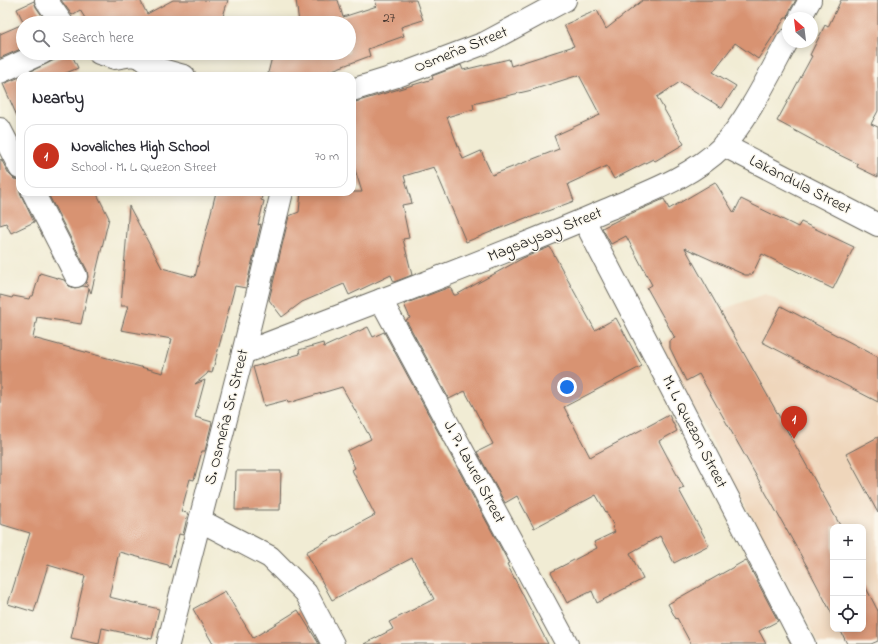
<!DOCTYPE html>
<meta charset="utf-8">
<style>
:root{--surface:#fff;--page:#f7f7f7;--text:#2b2b33;--muted:#7c7c81;--line:#e1e1e2;--accent:#c8321e}
body{margin:0;font-family:"Indie Flower",sans-serif;background:var(--page);color:var(--text)}
.controls{position:absolute;right:12px;bottom:12px;display:grid;overflow:hidden;border-radius:8px;box-shadow:0 2px 10px #0003}
.controls button{width:36px;height:36px;display:grid;place-items:center;padding:0;border:0;border-bottom:1px solid var(--line);background:var(--surface);color:var(--text);font:20px sans-serif}
.compass{position:absolute;left:782px;top:12px;width:36px;height:36px;border-radius:50%;background:var(--surface);box-shadow:0 2px 10px #0003;rotate:332deg}
.you{position:absolute;left:567px;top:387px;width:14px;height:14px;margin:-10px;border:3px solid #fff;border-radius:50%;background:#1a73e8;box-shadow:0 0 0 6px #1a73e833}
.badge{display:grid;place-items:center;width:26px;height:26px;border-radius:50%;background:var(--accent);color:#fff;font-size:13px;font-weight:700}
.pin{position:absolute;translate:-50% -33px;filter:drop-shadow(0 1px 2px #0008)}
.pin::after{content:'';position:absolute;top:21px;width:14px;height:12px;background:inherit;clip-path:polygon(0 0,100% 0,50% 100%)}
.list{margin:0;padding:0;list-style:none}
h2{display:flex;justify-content:space-between;align-items:center;height:52px;margin:0;padding:0 16px;font-size:17px}
h2 small{font-size:13px;font-weight:400;color:var(--muted)}
.list li{display:grid;grid-template-columns:26px 1fr auto;gap:12px;align-items:center;box-sizing:border-box;height:64px;margin:0 8px 8px;padding:0 8px;border:1px solid var(--line);border-radius:12px}
.list b{display:block;font-size:15px;white-space:nowrap}
.list p{margin:0;font-size:13px;white-space:nowrap;color:var(--muted)}
.list em{font-size:13px;font-style:normal;color:var(--muted)}
.icon{flex:none;width:22px;height:22px;fill:none;stroke:currentColor;stroke-width:2;stroke-linecap:round;stroke-linejoin:round}
.map{position:relative;flex:none;width:878px;height:644px;overflow:hidden}
.search{position:absolute;background:var(--surface);box-shadow:0 2px 10px #0003;left:16px;top:16px;width:340px;height:44px;display:flex;align-items:center;gap:10px;box-sizing:border-box;padding:0 14px;border-radius:22px;color:var(--muted);font-size:15px}
.panel{position:absolute;background:var(--surface);box-shadow:0 2px 10px #0003;left:16px;top:72px;width:340px;height:124px;border-radius:12px}
.map>svg:first-child{display:block}
.built{fill:#efd6bb;fill-rule:evenodd}
.building{fill:#d89372;fill-rule:evenodd}
.lines{fill:none;stroke-linecap:round;stroke-linejoin:round}
.street-casing{stroke:#67655c;stroke-width:24}
.secondary-casing{stroke:#67655c;stroke-width:24}
.street{stroke:#fff;stroke-width:22}
.secondary{stroke:#fff;stroke-width:22}
.labels{text-anchor:middle;dominant-baseline:central;stroke-width:3;stroke-linejoin:round;paint-order:stroke}
.number-label{font-size:14px;fill:#4b3a32}
.street-label{font-size:16px;fill:#1c1c1c;stroke:#fbf7ec}
</style>
<div class="map">
<svg width="878" height="644" viewBox="0 0 878 644">
<rect width="100%" height="100%" fill="#fbf7ec"/>
<filter id="ink" filterUnits="userSpaceOnUse"><feTurbulence type="fractalNoise" baseFrequency=".025" numOctaves="2"/><feDisplacementMap in="SourceGraphic" scale="8" xChannelSelector="R" yChannelSelector="G"/><feConvolveMatrix kernelMatrix="1 2 1 2 8 2 1 2 1" color-interpolation-filters="sRGB"/></filter>
<filter id="wash" filterUnits="userSpaceOnUse"><feTurbulence type="fractalNoise" baseFrequency=".012" numOctaves="4" result="noise"/><feDisplacementMap in="SourceGraphic" scale="16" xChannelSelector="R" yChannelSelector="G"/><feGaussianBlur stdDeviation="0.9" result="paint"/><feColorMatrix in="noise" values="0 0 0 0 0 0 0 0 0 0 0 0 0 0 0 0 0 1.4 0 .05"/><feComposite in="paint" operator="in"/></filter>
<g filter="url(#wash)">
<rect width="100%" height="100%" fill="#f1ecd4"/>
<path class="built" d="M 765,294 L 878,352 L 878,644 L 819,644 L 660,344 L 704,316 ZM 833,527 L 863,527 L 863,629 L 833,629 Z"/>
<g id="blocks">
<path class="building" d="M 61,0 L 140,0 L 147,14 L 173,0 L 228,0 L 221,23 L 88,23 L 80,10 L 72,15 Z
M 296,0 L 338,0 L 343,17 L 377,6 L 375,0 L 416,0 L 423,20 L 401,27 L 404,36 L 368,49 L 370,56 L 316,76 L 279,76 L 268,73 L 273,53 L 349,53 L 349,23 L 299,23 Z
M 643,0 L 796,0 L 789,12 L 788,18 L 785,18 L 758,59 L 735,43 L 713,72 L 736,86 L 722,108 L 680,82 L 657,97 L 684,144 L 655,161 L 653,159 L 614,179 L 607,166 L 568,184 L 574,201 L 529,218 L 528,217 L 466,242 L 434,167 L 404,176 L 412,203 L 402,205 L 409,238 L 403,239 L 412,275 L 394,282 L 391,275 L 349,295 L 344,284 L 302,302 L 282,317 L 269,300 L 289,216 L 299,212 L 301,192 L 362,192 L 352,160 L 352,103 L 433,79 L 432,76 L 461,65 L 463,70 L 509,59 L 511,66 L 574,46 L 564,25 L 597,10 L 606,29 ZM 579,75 L 600,115 L 554,136 L 559,149 L 492,175 L 481,151 L 463,159 L 447,117 L 474,109 L 473,104 L 532,90 Z
M 841,0 L 878,0 L 878,111 L 871,124 L 878,127 L 878,177 L 857,167 L 858,164 L 815,143 L 816,142 L 777,121 L 812,56 L 810,55 L 825,25 L 828,27 Z
M 34,1 L 36,7 L 47,23 L 24,23 L 17,9 Z
M 23,24 L 23,48 L 0,58 L 0,34 Z
M 69,53 L 71,53 L 78,68 L 59,76 L 21,76 Z
M 20,77 L 20,123 L 3,84 Z
M 1,159 L 9,174 L 14,179 L 20,180 L 20,192 L 22,197 L 34,222 L 11,233 L 6,223 L 0,225 L 0,160 Z
M 715,182 L 734,213 L 741,199 L 798,227 L 801,222 L 854,247 L 833,289 L 762,254 L 752,275 L 745,275 L 685,248 L 841,527 L 833,527 L 833,616 L 808,568 L 699,374 L 686,381 L 670,348 L 670,340 L 675,338 L 647,288 L 652,285 L 626,236 L 611,244 L 602,228 L 630,214 L 664,199 L 669,209 Z
M 47,192 L 96,192 L 109,218 L 91,293 L 89,288 L 81,324 L 37,317 L 33,338 L 163,373 L 172,339 L 121,330 L 128,306 L 121,306 L 129,206 L 162,268 L 195,277 L 216,192 L 263,192 L 261,200 L 264,201 L 258,225 L 261,224 L 246,288 L 235,286 L 212,373 L 208,372 L 207,374 L 195,384 L 205,380 L 195,417 L 212,422 L 205,451 L 202,451 L 194,480 L 190,479 L 181,512 L 188,513 L 183,535 L 179,534 L 170,568 L 168,565 L 119,552 L 109,597 L 159,609 L 152,639 L 102,628 L 99,644 L 71,638 L 85,576 L 48,565 L 34,612 L 8,604 L 30,533 L 0,524 L 0,295 L 12,298 L 13,296 L 29,299 L 30,296 L 33,296 L 40,273 L 64,280 L 69,286 L 75,288 L 83,286 L 88,287 L 86,283 L 88,277 L 87,270 Z
M 550,247 L 595,330 L 616,318 L 642,366 L 564,407 L 590,457 L 669,415 L 677,431 L 659,441 L 684,488 L 679,490 L 709,545 L 674,563 L 660,536 L 630,553 L 643,579 L 597,603 L 592,591 L 567,603 L 551,572 L 597,548 L 594,542 L 615,532 L 612,527 L 614,526 L 596,495 L 534,528 L 517,496 L 505,503 L 477,452 L 493,444 L 465,391 L 449,399 L 406,320 L 410,318 L 404,304 L 450,287 L 454,295 L 456,295 L 523,258 Z
M 781,306 L 878,357 L 878,402 L 762,342 Z
M 368,327 L 373,337 L 384,332 L 509,563 L 507,564 L 548,644 L 364,644 L 393,629 L 389,622 L 434,599 L 412,558 L 332,600 L 306,552 L 375,515 L 352,470 L 355,468 L 347,451 L 371,439 L 342,387 L 288,403 L 287,400 L 264,406 L 253,367 L 300,354 L 299,350 L 323,343 L 324,347 Z
M 878,437 L 878,513 L 846,454 Z
M 236,471 L 281,471 L 280,510 L 235,510 Z
M 746,560 L 778,621 L 759,631 L 766,644 L 691,644 L 677,618 L 676,619 L 668,604 Z
M 863,582 L 878,611 L 878,641 L 871,644 L 847,644 L 840,629 L 863,629 Z
M 225,591 L 253,638 L 298,610 L 319,644 L 213,644 L 193,609 Z"/>
</g>
</g>
<g filter="url(#ink)">
<use href="#blocks" fill-opacity="0" stroke="#67655c" stroke-width="1"/>
<g class="lines">
<g class="street-casing">
<path id="street" d="M 800,18 L 810,0
M 0,72 L 42,53
M 352,90 L 400,75 L 485,43 L 565,0
M 0,129 L 20,168
M 723,145 L 878,225
M 33,192 L 76,276
M 584,220 L 804,644
M 381,300 C 456,271 532,242 606,210 C 646,193 692,177 723,146 C 748,119 770,73 788,40
M 201,521 L 270,557 L 306,593 L 333,644
M 168,644 L 243,353"/>
</g>
<g class="secondary-casing">
<path id="secondary" d="M 46,0 L 62,23
M 99,53 L 115,58 L 133,55 L 142,58 L 155,68 L 184,76
M 243,353 L 381,300 L 567,644
M 243,353 L 282,192"/>
</g>
<use href="#street" class="street"/>
<use href="#secondary" class="secondary"/>
</g>
</g>
<g class="labels">
<g class="number-label">
<text x="389" y="18">27</text>
</g>
<g class="street-label">
<text transform="translate(461 50) rotate(-22)">Osmeña Street</text>
<text transform="translate(800 185) rotate(27)">Lakandula Street</text>
<text transform="translate(545 235) rotate(-22)">Magsaysay Street</text>
<text transform="translate(227 417) rotate(-76)">S. Osmeña Sr. Street</text>
<text transform="translate(694 432) rotate(63)">M. L. Quezon Street</text>
<text transform="translate(474 472) rotate(62)">J. P. Laurel Street</text>
</g>
</g>
</svg>
<div class="controls">
<button>+</button>
<button>−</button>
<button><svg class="icon" aria-label="locate" viewBox="0 0 24 24"><circle cx="12" cy="12" r="6"/><path d="M12 2v4M12 18v4M2 12h4M18 12h4"/></svg></button>
</div>
<svg class="compass" viewBox="-18 -18 36 36"><path d="M0-13l5 13h-10z" fill="#e53935"/><path d="M0 13l5-13h-10z" fill="#7c7c81"/></svg>
<div class="you"></div>
<div class="pin badge" style="left:794px;top:439px">1</div>
<div class="search"><svg class="icon" aria-label="search" viewBox="0 0 24 24"><circle cx="10" cy="10" r="6"/><path d="M15 15l6 6"/></svg>Search here</div>
<section class="panel">
<h2>Nearby<small></small></h2>
<ul class="list">
<li><span class="badge">1</span><div><b>Novaliches High School</b><p>School · M. L. Quezon Street</p></div><em>70 m</em></li>
</ul>
</section>
</div>
